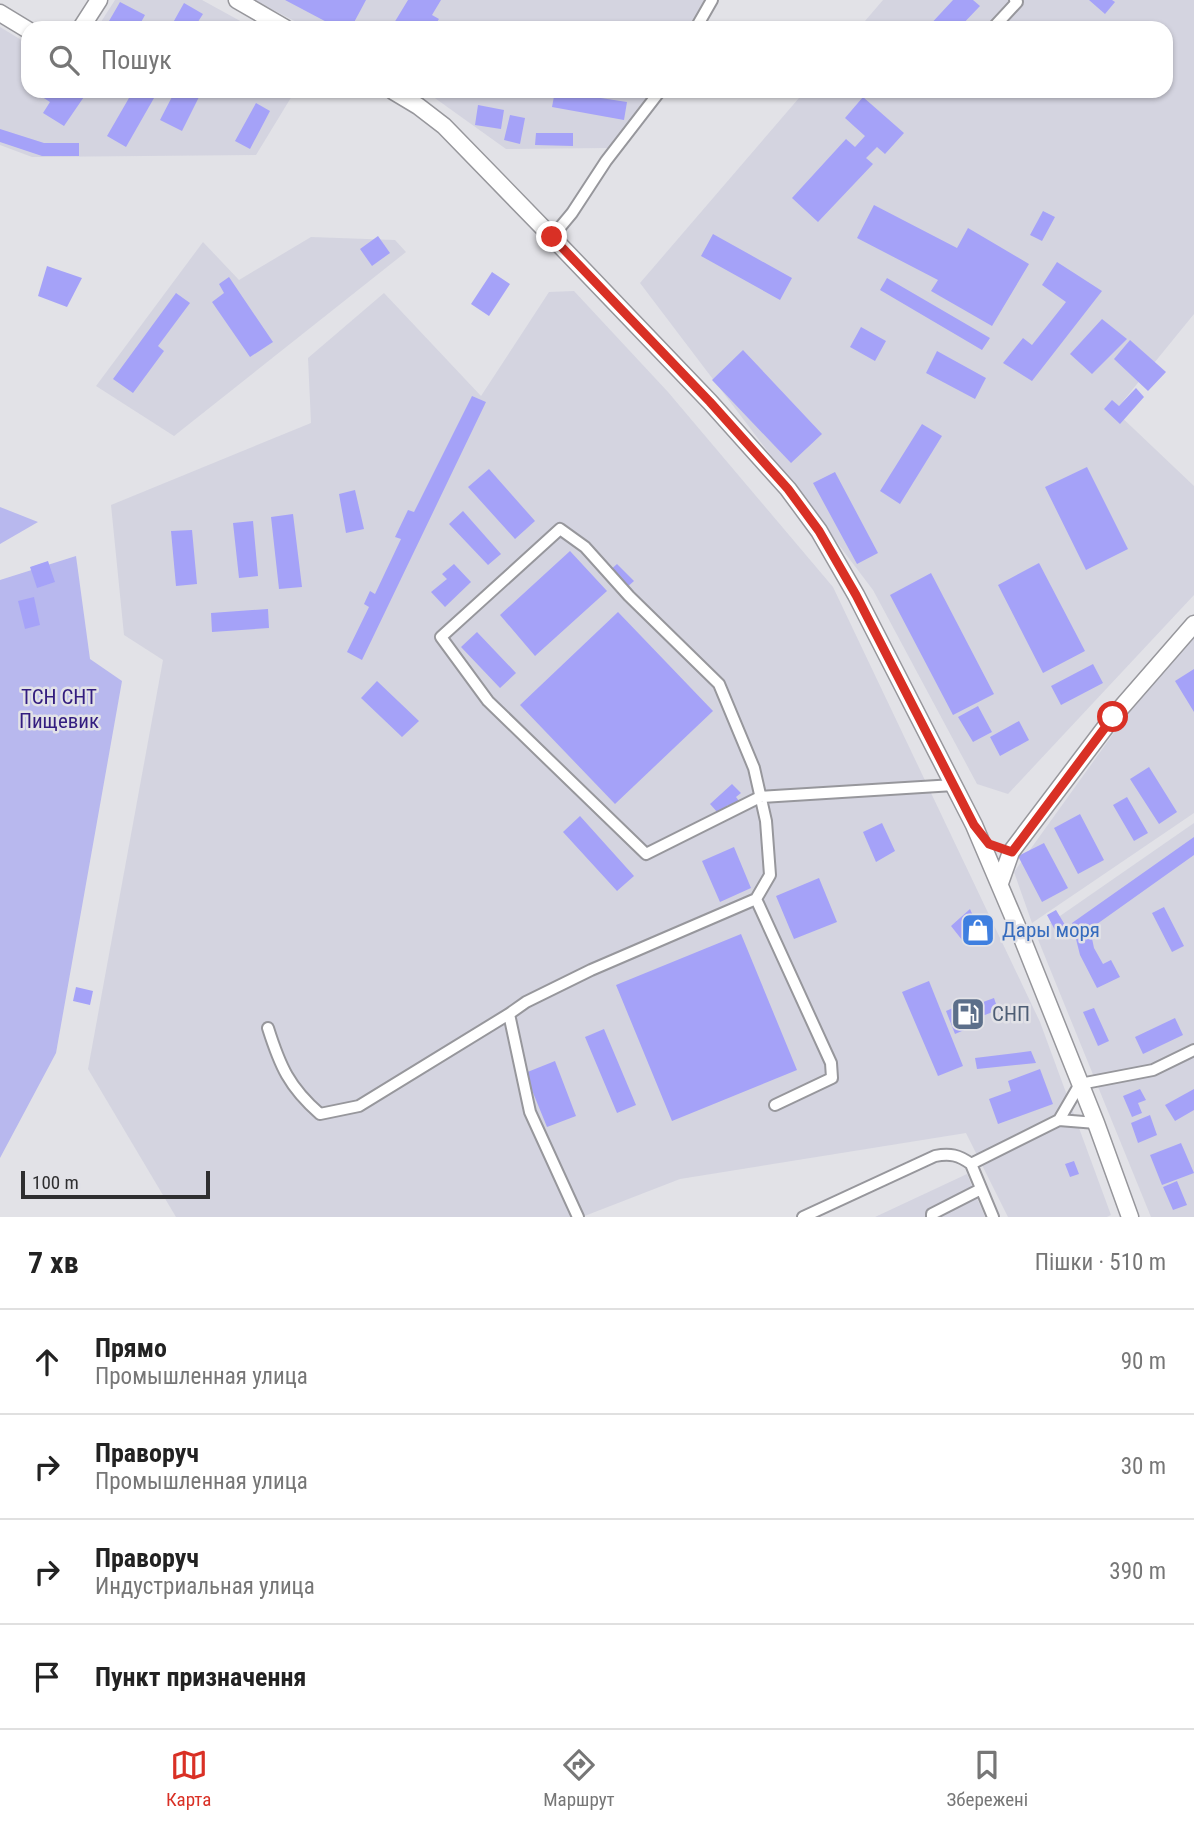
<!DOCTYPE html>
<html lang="uk">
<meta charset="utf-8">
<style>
:root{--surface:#fff;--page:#f6f6f6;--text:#222;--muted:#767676;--line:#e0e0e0;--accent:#d93025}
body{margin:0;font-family:"Roboto Condensed",sans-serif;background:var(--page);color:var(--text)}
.scale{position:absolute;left:21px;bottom:18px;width:189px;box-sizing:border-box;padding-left:7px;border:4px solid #2e2e30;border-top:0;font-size:19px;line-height:24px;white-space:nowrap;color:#2e2e30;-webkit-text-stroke:5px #e2e2e7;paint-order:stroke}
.stop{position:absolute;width:21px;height:21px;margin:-16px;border:5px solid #d93025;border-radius:50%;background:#fff}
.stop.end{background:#d93025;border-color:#fff;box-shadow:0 2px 7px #0008}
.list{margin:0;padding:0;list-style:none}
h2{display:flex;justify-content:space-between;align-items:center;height:91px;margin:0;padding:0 28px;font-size:30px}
h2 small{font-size:23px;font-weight:400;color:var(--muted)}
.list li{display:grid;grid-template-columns:46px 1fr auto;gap:21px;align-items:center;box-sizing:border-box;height:105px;padding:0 28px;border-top:2px solid var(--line)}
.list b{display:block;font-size:26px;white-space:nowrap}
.list p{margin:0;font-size:23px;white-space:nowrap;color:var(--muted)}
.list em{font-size:23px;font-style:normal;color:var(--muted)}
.icon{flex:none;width:38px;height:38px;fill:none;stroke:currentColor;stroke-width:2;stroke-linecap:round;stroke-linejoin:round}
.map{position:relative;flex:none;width:1194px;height:1217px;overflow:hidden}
.search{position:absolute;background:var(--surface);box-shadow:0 2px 5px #0004;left:21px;right:21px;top:21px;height:77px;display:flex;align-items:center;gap:18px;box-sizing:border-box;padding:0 24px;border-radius:21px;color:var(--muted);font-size:26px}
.sheet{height:511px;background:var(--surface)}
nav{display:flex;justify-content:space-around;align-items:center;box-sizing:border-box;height:98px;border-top:2px solid var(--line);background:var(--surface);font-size:19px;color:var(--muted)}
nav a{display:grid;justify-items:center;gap:4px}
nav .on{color:var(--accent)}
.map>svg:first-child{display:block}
.built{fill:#d4d4e0}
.green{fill:#b8b8ee}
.building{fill:#a5a2f8}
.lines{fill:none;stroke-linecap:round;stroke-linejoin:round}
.street-casing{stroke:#97979c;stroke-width:14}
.secondary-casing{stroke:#97979c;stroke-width:19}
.street{stroke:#fff;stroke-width:10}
.secondary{stroke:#fff;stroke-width:16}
.route{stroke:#d93025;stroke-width:9}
.labels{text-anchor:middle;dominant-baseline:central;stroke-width:5;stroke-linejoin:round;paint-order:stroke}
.park-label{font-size:21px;fill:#331d7f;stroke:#e2e2e7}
.shop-label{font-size:21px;fill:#366cbe;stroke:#e2e2e7;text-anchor:start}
.service-label{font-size:21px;fill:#4e5e75;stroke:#e2e2e7;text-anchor:start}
</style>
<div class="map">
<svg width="1194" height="1217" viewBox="0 0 1194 1217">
<rect width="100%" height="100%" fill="#e2e2e7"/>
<path class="built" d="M 115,0 L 202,0 L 253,28 L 97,28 Z
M 254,0 L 705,0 L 690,28 L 308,28 Z
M 883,0 L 1194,0 L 1194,314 L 1115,411 L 1194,486 L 1194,595 L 1008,794 L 977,784 L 873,590 L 640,283 L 805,91 L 1166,91 L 1166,28 L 859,28 Z
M 0,27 L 28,44 L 28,91 L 295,91 L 256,155 L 32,157 L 0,145 Z
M 425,91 L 654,91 L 608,148 L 506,149 Z
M 311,237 L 395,240 L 406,252 L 174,436 L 96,386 L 203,242 L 239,280 Z
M 574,291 L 668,392 L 833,587 L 1040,1022 L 1111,1215 L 1107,1217 L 1008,1217 L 966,1133 L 680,1179 L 582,1217 L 176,1217 L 88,1069 L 163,660 L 124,635 L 111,505 L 311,423 L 308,358 L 384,293 L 481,396 L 549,292 Z
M 1194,637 L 1194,813 L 1032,923 L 1014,872 L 1126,716 Z
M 1194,823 L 1194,1217 L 1151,1217 L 1037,937 L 1047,925 Z
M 967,1174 L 985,1217 L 875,1217 Z"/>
<path class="green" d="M 0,507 L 38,522 L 0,544 Z
M 76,556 L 90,659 L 122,681 L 56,1053 L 0,1158 L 0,580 Z"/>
<path class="building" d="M 285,0 L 366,0 L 351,28 L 338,28 Z
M 408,0 L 441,0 L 432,15 L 439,19 L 433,28 L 391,28 Z
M 953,0 L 973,0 L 980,6 L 959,28 L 927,28 Z
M 1089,0 L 1112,0 L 1115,2 L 1105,14 Z
M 120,2 L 145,15 L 138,28 L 105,28 Z
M 184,3 L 203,14 L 194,28 L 170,28 Z
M 33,91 L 88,91 L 64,126 L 43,113 L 50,102 Z
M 133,91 L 158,91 L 126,147 L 107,136 Z
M 175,91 L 202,91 L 182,131 L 160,120 Z
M 555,91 L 627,102 L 624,120 L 552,107 Z
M 863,97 L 904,133 L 885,154 L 877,147 L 866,158 L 873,164 L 818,222 L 792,198 L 846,139 L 855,147 L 865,136 L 845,118 Z
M 256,103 L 270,111 L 250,149 L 235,141 Z
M 478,105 L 504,110 L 501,129 L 475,125 Z
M 510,115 L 525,118 L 520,144 L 504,140 Z
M 0,129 L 44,143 L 79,143 L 79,156 L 42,156 L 0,142 Z
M 536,133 L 573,133 L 573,146 L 535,145 Z
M 874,205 L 957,248 L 968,228 L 1029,264 L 992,326 L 931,291 L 938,280 L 857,238 Z
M 1043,211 L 1055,217 L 1042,241 L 1030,235 Z
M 713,234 L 792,278 L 780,300 L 701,256 Z
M 378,236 L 390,253 L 372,266 L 360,249 Z
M 1057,262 L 1102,291 L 1032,381 L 1003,363 L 1023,338 L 1032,345 L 1066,302 L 1042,285 Z
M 47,266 L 82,278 L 67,307 L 38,296 Z
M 492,272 L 510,284 L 489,316 L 471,304 Z
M 229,277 L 273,342 L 250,357 L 212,302 L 224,293 L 219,284 Z
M 887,278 L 990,338 L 982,350 L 880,290 Z
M 176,293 L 190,303 L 158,346 L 164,351 L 133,393 L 113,379 Z
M 1102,319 L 1127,339 L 1092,374 L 1070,354 Z
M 861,327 L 886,341 L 875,361 L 850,347 Z
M 1130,340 L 1166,372 L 1148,391 L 1114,359 Z
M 743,350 L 822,434 L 791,463 L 712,380 Z
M 937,351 L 986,378 L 975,399 L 926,373 Z
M 1136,388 L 1144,397 L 1120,424 L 1104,409 L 1112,400 L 1119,406 Z
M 472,396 L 486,402 L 362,660 L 347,652 L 369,607 L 364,604 L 370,591 L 375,594 L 401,539 L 395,537 L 408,510 L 414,512 Z
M 922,424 L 942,436 L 900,504 L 880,491 Z
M 1087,467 L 1128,549 L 1086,570 L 1045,487 Z
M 489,469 L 535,521 L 515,539 L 468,487 Z
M 835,472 L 878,553 L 857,564 L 813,483 Z
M 355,490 L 364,529 L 346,533 L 339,494 Z
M 463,511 L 501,554 L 488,565 L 449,524 Z
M 293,514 L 302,587 L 279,589 L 271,517 Z
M 253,521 L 258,576 L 239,578 L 233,523 Z
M 192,530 L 197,584 L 176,586 L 171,531 Z
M 570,551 L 607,591 L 535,656 L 500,615 Z
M 48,561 L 55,582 L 37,588 L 30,567 Z
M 1039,563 L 1085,651 L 1043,673 L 998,585 Z
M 454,564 L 471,582 L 445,607 L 431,592 L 447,579 L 442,574 Z
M 617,564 L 634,581 L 625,589 L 608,572 Z
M 931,573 L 994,694 L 953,715 L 890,595 Z
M 34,597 L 40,625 L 25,629 L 18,601 Z
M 268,609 L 269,628 L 212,632 L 211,613 Z
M 618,612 L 713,711 L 615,804 L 520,705 Z
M 477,632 L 516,673 L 500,688 L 461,647 Z
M 1093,664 L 1103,683 L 1061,705 L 1051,686 Z
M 1194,669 L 1194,712 L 1175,681 Z
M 377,681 L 419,721 L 402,737 L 361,698 Z
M 978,706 L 992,732 L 973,742 L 958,717 Z
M 1019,721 L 1029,740 L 1000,756 L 990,737 Z
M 1149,767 L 1177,812 L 1159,824 L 1130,779 Z
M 732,784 L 741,793 L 736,797 L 739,801 L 731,808 L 728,805 L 719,814 L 710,804 Z
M 1127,797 L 1148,833 L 1134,841 L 1113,805 Z
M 1080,814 L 1104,860 L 1078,874 L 1054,828 Z
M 580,816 L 634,876 L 617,891 L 563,832 Z
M 882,823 L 895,851 L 876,862 L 863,832 Z
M 1194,837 L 1194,855 L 1090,929 L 1094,948 L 1103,964 L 1111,960 L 1120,977 L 1097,988 L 1080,955 L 1072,923 Z
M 1044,843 L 1068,888 L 1042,902 L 1018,856 Z
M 734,847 L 751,888 L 720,902 L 702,861 Z
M 819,878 L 837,922 L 794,939 L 776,896 Z
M 1164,907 L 1184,946 L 1172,952 L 1152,913 Z
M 970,909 L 980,932 L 966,945 L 951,926 Z
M 1056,910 L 1065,925 L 1055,930 L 1047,915 Z
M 741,934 L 797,1070 L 672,1121 L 616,985 Z
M 929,981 L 963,1066 L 938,1076 L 902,992 Z
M 76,987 L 93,991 L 90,1005 L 73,1001 Z
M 994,998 L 998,1010 L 969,1021 L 971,1027 L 955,1034 L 946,1011 L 962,1004 L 964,1009 Z
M 1094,1008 L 1109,1041 L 1098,1046 L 1083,1012 Z
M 1175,1018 L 1183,1035 L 1143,1054 L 1135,1037 Z
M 604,1029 L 636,1105 L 617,1113 L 585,1037 Z
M 1031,1051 L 1036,1063 L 977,1069 L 975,1058 Z
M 555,1061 L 576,1116 L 547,1127 L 525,1073 Z
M 1040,1069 L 1053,1104 L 998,1124 L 989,1099 L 1011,1091 L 1008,1081 Z
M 1140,1089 L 1146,1100 L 1138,1103 L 1142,1113 L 1132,1117 L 1123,1096 Z
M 1194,1089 L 1194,1110 L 1175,1121 L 1165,1105 Z
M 1150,1115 L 1157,1135 L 1138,1143 L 1131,1123 Z
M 1181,1143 L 1194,1173 L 1162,1185 L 1150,1155 Z
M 1074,1161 L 1079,1174 L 1070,1177 L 1065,1164 Z
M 1177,1181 L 1187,1205 L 1173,1210 L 1163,1187 Z"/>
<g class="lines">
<g class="street-casing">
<path id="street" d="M 696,28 L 712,0
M 993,28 L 1017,2 L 1015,0
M 552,237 L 572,213 L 606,161 L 660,91
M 756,899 L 831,1063 L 832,1078 L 775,1105
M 509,1014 L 526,1002 L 591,970 L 756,899 L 770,875 L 766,821 L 754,768 L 719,684 L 629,596 L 585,547 L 560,529 L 441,637 L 488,701 L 646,854 L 760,797 L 954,785
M 268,1028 C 280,1066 289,1087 320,1114 L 359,1106 L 509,1014 L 530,1112 L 578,1217
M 1059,1120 L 1096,1123
M 971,1164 L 1059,1120 L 1080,1084 L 1153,1070 L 1194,1050
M 803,1217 L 935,1156 C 950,1153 959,1155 971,1164 L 993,1217
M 932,1217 L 932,1214 L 981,1189"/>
</g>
<g class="secondary-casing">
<path id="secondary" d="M 237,0 L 285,28
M 0,13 L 28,30
M 81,28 L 99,0
M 393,91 L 418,106 L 444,126 L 552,237 L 710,402 L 788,489 L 819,531 L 856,595 L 974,825 L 1020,933 L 1096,1123 L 1130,1217
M 1000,883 L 1011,852 L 1113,717 L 1194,624"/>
</g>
<use href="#street" class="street"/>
<use href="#secondary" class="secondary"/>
</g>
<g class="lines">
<path class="route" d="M 552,237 L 710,402 L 788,489 L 819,531 L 856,595 L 974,825 L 989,844 L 1012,852 L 1113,717"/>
</g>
<defs>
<g id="shop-square" transform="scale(1.75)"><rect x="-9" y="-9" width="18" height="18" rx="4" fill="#3f7fe0" stroke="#e2e2e7"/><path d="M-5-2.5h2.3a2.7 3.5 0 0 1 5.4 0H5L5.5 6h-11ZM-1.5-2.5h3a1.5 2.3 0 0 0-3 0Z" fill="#fff"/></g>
<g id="fuel-square" transform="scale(1.75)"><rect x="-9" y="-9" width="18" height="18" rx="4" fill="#5c6f8a" stroke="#e2e2e7"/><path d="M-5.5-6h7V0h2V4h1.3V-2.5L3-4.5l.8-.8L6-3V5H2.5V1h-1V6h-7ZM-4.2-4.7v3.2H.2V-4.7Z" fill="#fff"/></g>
</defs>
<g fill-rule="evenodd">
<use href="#shop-square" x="978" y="930"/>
<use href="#fuel-square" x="968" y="1014"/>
</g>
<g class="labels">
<g class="park-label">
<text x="59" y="697">ТСН СНТ<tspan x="59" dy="24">Пищевик</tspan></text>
</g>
<g class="shop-label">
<text x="1002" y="930">Дары моря</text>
</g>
<g class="service-label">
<text x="992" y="1014">СНП</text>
</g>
</g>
</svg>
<div class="scale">100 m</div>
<div class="stop" style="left:1113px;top:717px"></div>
<div class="stop end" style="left:552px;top:237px"></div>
<div class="search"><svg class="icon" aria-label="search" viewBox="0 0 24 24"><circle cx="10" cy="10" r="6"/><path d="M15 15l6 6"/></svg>Пошук</div>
</div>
<section class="sheet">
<h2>7 хв<small>Пішки · 510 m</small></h2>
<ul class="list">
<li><svg class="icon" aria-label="ahead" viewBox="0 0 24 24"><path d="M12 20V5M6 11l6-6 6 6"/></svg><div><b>Прямо</b><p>Промышленная улица</p></div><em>90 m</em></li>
<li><svg class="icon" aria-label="right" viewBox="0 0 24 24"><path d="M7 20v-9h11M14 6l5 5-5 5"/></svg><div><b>Праворуч</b><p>Промышленная улица</p></div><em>30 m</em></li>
<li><svg class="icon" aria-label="right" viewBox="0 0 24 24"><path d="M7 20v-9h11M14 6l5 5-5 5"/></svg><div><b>Праворуч</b><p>Индустриальная улица</p></div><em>390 m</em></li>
<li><svg class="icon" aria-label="arrive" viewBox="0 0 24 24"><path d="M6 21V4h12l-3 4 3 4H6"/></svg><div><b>Пункт призначення</b></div></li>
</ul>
</section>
<nav>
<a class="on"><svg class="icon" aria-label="map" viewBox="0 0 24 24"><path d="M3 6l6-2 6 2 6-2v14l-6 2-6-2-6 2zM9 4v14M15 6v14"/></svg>Карта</a>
<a><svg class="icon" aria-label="directions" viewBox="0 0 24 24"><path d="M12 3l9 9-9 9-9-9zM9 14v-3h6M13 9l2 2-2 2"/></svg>Маршрут</a>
<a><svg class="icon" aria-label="saved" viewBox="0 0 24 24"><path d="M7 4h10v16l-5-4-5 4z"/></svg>Збережені</a>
</nav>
